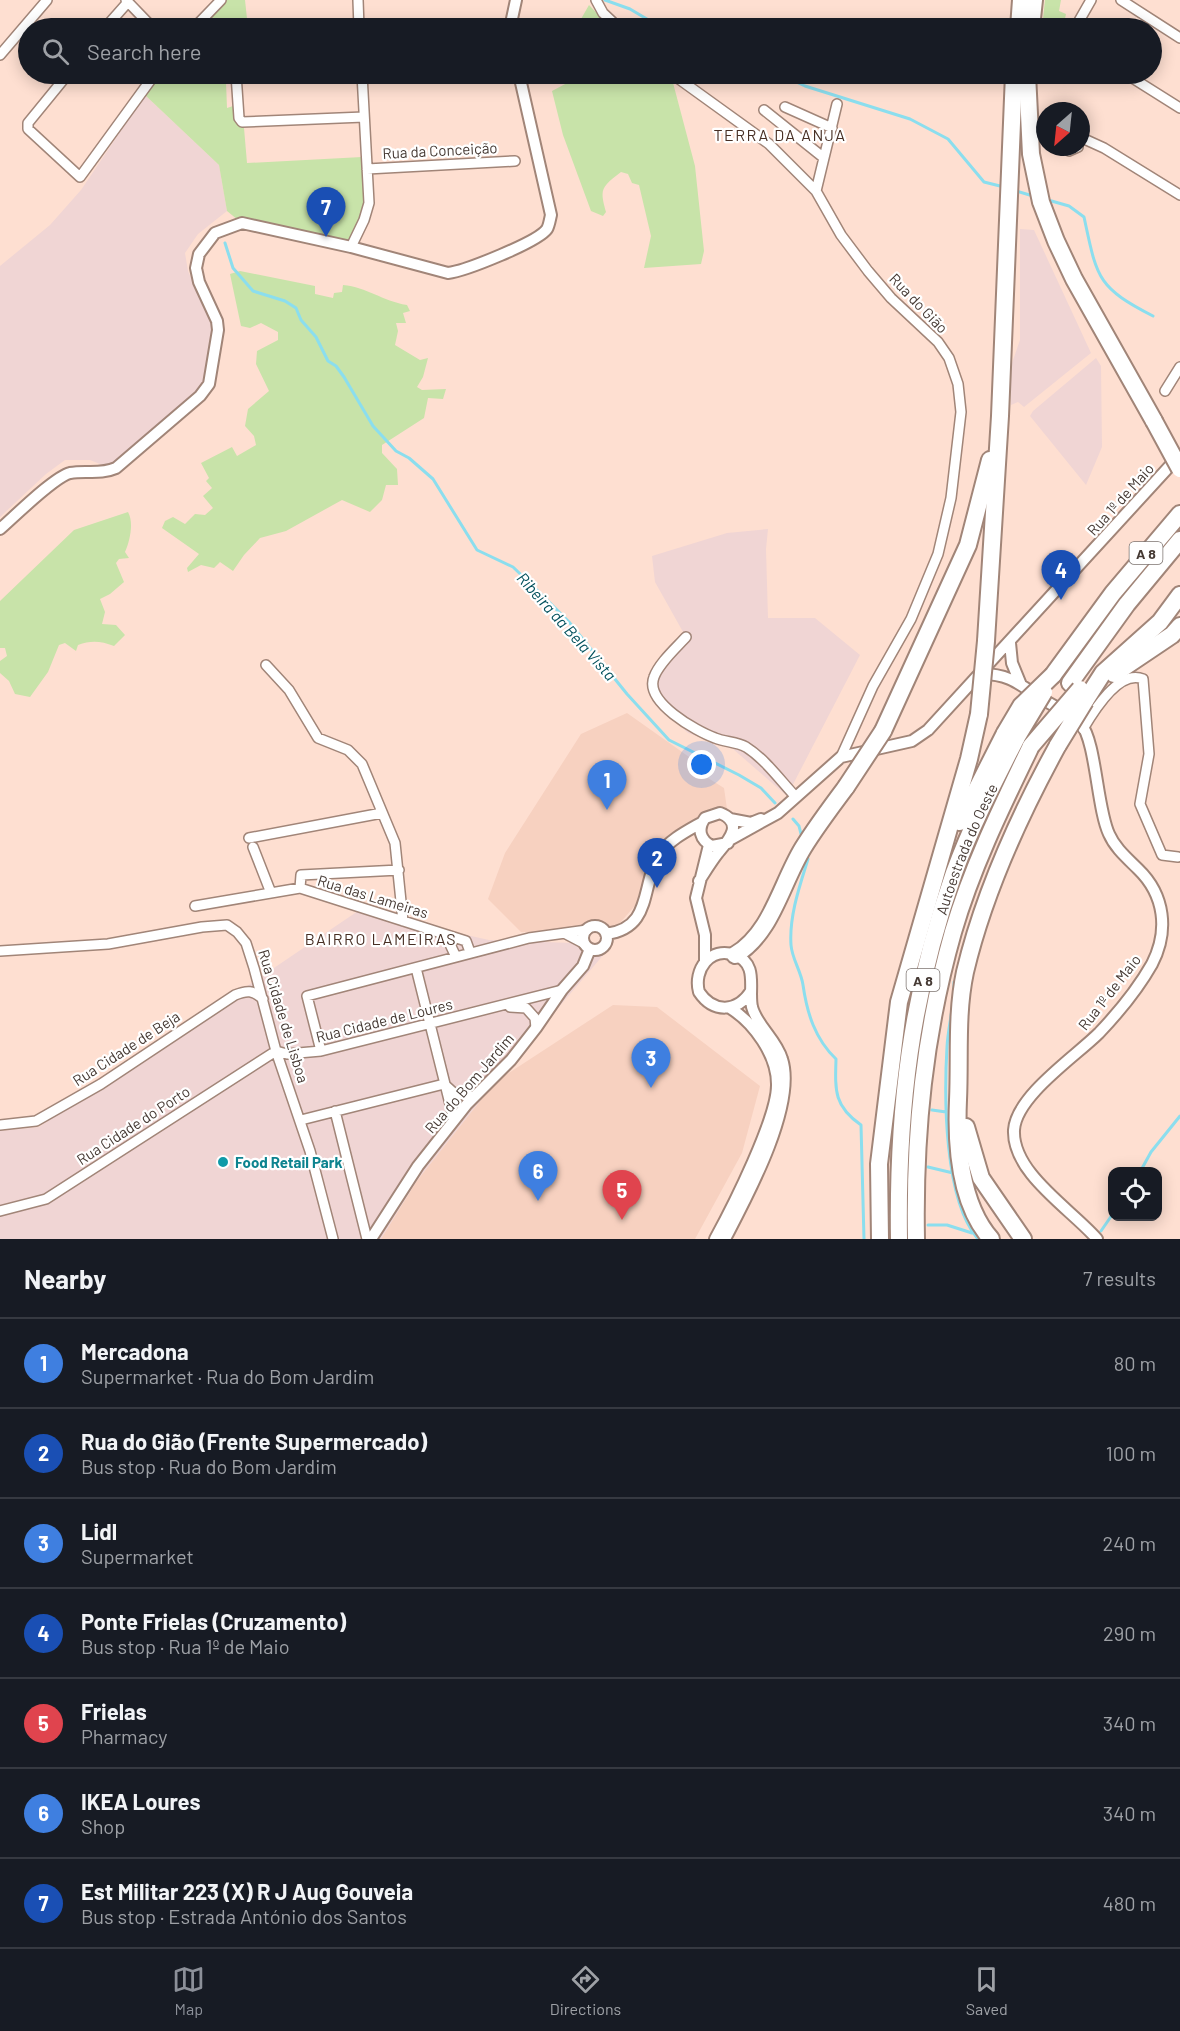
<!DOCTYPE html>
<meta charset="utf-8">
<style>
:root{--surface:#171b24;--page:#242831;--text:#f1f3f6;--muted:#9ea1a6;--line:#363941;--accent:#8c9099}
body{margin:0;font-family:Barlow,sans-serif;background:var(--page);color:var(--text)}
.controls{position:absolute;right:18px;bottom:18px;display:grid;overflow:hidden;border-radius:12px;box-shadow:0 3px 15px #0003}
.controls button{width:54px;height:54px;display:grid;place-items:center;padding:0;border:0;border-bottom:2px solid var(--line);background:var(--surface);color:var(--text);font:30px sans-serif}
.compass{position:absolute;left:1036px;top:102px;width:54px;height:54px;border-radius:50%;background:var(--surface);box-shadow:0 3px 15px #0003;rotate:207deg}
.you{position:absolute;left:702px;top:765px;width:21px;height:21px;margin:-15px;border:4px solid #fff;border-radius:50%;background:#1a73e8;box-shadow:0 0 0 9px #1a73e833}
.badge{display:grid;place-items:center;width:39px;height:39px;border-radius:50%;background:var(--accent);color:#fff;font-size:20px;font-weight:700}
.pin{position:absolute;translate:-50% -50px;filter:drop-shadow(0 2px 3px #0008)}
.pin::after{content:'';position:absolute;top:32px;width:21px;height:18px;background:inherit;clip-path:polygon(0 0,100% 0,50% 100%)}
.list{margin:0;padding:0;list-style:none}
h2{display:flex;justify-content:space-between;align-items:center;height:78px;margin:0;padding:0 24px;font-size:26px}
h2 small{font-size:20px;font-weight:400;color:var(--muted)}
.list li{display:grid;grid-template-columns:39px 1fr auto;gap:18px;align-items:center;box-sizing:border-box;height:90px;padding:0 24px;border-top:2px solid var(--line)}
.list b{display:block;font-size:22px;white-space:nowrap}
.list p{margin:0;font-size:20px;white-space:nowrap;color:var(--muted)}
.list em{font-size:20px;font-style:normal;color:var(--muted)}
.icon{flex:none;width:33px;height:33px;fill:none;stroke:currentColor;stroke-width:2;stroke-linecap:round;stroke-linejoin:round}
.map{position:relative;flex:none;width:1180px;height:1239px;overflow:hidden}
.search{position:absolute;background:var(--surface);box-shadow:0 3px 15px #0003;left:18px;right:18px;top:18px;height:66px;display:flex;align-items:center;gap:15px;box-sizing:border-box;padding:0 21px;border-radius:33px;color:var(--muted);font-size:22px}
.sheet{height:708px;background:var(--surface)}
nav{display:flex;justify-content:space-around;align-items:center;box-sizing:border-box;height:84px;border-top:2px solid var(--line);background:var(--surface);font-size:16px;color:var(--muted)}
nav a{display:grid;justify-items:center;gap:3px}
nav .on{color:var(--accent)}
.map>svg:first-child{display:block}
.built{fill:#f7d1c0}
.industrial{fill:#f0d5d4}
.green{fill:#c8e3a9}
.lines{fill:none;stroke-linecap:round;stroke-linejoin:round}
.stream{stroke:#8bdeee;stroke-width:3}
.minor-casing{stroke:#a18578;stroke-width:12}
.tertiary-casing{stroke:#a18578;stroke-width:14}
.motorway-casing{stroke:#a18578;stroke-width:20}
.minor{stroke:#fff;stroke-width:9}
.tertiary{stroke:#fff;stroke-width:10}
.motorway{stroke:#fff;stroke-width:16}
.motorway-bridge-casing{stroke:#a18578;stroke-width:20;stroke-linecap:butt}
.motorway-bridge{stroke:#fff;stroke-width:16}
.culture-dot{fill:#0f9aa8;stroke:#fff;stroke-width:2}
.labels{text-anchor:middle;dominant-baseline:central;stroke-width:4.5;stroke-linejoin:round;paint-order:stroke}
.shield{fill:#fff;stroke:#7d7470;stroke-width:1.5}
.shield-label{font-size:14px;font-weight:bold;fill:#453933}
.street-label{font-size:15px;fill:#453933;stroke:#fff}
.culture-label{font-size:15px;font-weight:bold;fill:#0d838f;stroke:#fff;text-anchor:start}
.neighbourhood-label{font-size:16px;letter-spacing:1.5px;fill:#472f24;stroke:#fff}
.water-label{font-size:16px;font-style:italic;fill:#004f5b;stroke:#fff}
</style>
<div class="map">
<svg width="1180" height="1239" viewBox="0 0 1180 1239">
<rect width="100%" height="100%" fill="#fedfd1"/>
<path class="built" d="M 627,713 L 692,759 L 708,778 L 724,788 L 727,809 L 712,808 L 700,815 L 648,863 L 640,900 L 612,932 L 521,932 L 488,899 L 505,853 L 581,734 Z
M 613,1005 L 657,1007 L 760,1086 L 742,1153 L 695,1239 L 381,1239 L 416,1182 L 495,1082 Z"/>
<path class="industrial" d="M 145,95 L 219,165 L 227,211 L 198,234 L 185,253 L 188,271 L 211,324 L 213,336 L 206,379 L 200,389 L 117,460 L 105,466 L 90,460 L 65,460 L 46,474 L 0,517 L 0,266 L 50,225 L 81,190 Z
M 1020,229 L 1034,230 L 1091,353 L 1024,407 L 1018,402 L 1011,405 L 1011,366 L 1020,340 Z
M 1096,358 L 1101,366 L 1102,447 L 1086,485 L 1030,416 L 1033,411 Z
M 768,529 L 766,549 L 768,618 L 815,618 L 860,655 L 787,796 L 733,749 L 688,733 L 653,702 L 647,686 L 687,639 L 655,582 L 652,556 L 727,533 Z
M 358,911 L 489,940 L 573,943 L 605,953 L 495,1082 L 416,1182 L 381,1239 L 0,1239 L 0,1131 L 39,1127 Z"/>
<path class="green" d="M 227,0 L 245,0 L 248,28 L 201,28 Z
M 1045,0 L 1061,0 L 1059,11 L 1066,14 L 1064,23 L 1068,25 L 1067,28 L 1042,28 Z
M 589,5 L 611,28 L 583,28 L 581,19 Z
M 162,74 L 231,74 L 232,79 L 226,82 L 227,108 L 233,106 L 234,121 L 244,128 L 247,163 L 362,157 C 363,184 369,223 347,243 L 238,220 L 227,211 L 219,165 L 145,95 Z
M 584,74 L 665,74 L 672,79 L 695,166 L 704,251 L 701,264 L 644,268 L 651,236 L 639,185 L 632,183 L 628,174 L 621,172 C 602,187 599,188 606,212 L 603,216 L 591,211 L 563,135 L 552,91 Z
M 240,271 L 315,286 L 315,294 L 333,298 L 334,293 L 342,292 L 343,285 C 367,287 382,301 407,305 L 410,311 L 403,313 L 406,323 L 396,323 L 398,331 L 395,345 L 420,360 L 428,358 L 423,377 L 417,387 L 422,390 L 446,389 L 443,399 L 428,398 L 424,418 L 382,445 L 382,453 L 397,469 L 398,485 L 386,485 L 382,500 L 370,512 L 342,500 L 286,531 L 260,538 L 244,555 L 233,571 L 220,562 L 214,568 L 201,565 L 188,572 L 187,568 L 199,554 L 162,528 L 165,521 L 173,517 L 185,524 L 195,514 L 205,515 L 213,508 L 203,496 L 212,488 L 206,481 L 209,478 L 201,463 L 232,447 L 237,456 L 256,445 L 254,436 L 245,426 L 248,409 L 269,391 L 256,364 L 257,351 L 278,340 L 278,332 L 261,323 L 250,328 L 241,326 L 230,274 Z
M 128,512 C 134,522 130,541 125,552 L 129,558 L 119,559 L 116,563 L 124,582 L 110,594 L 100,599 L 105,612 L 102,624 L 116,625 L 125,635 L 114,646 C 101,641 91,640 78,645 L 76,651 L 65,643 L 59,645 L 48,672 L 30,697 L 15,694 L 9,681 L 0,673 L 0,661 L 7,656 L 5,648 L 0,648 L 0,601 L 74,530 Z"/>
<g class="lines">
<path class="stream" d="M 605,0 L 630,9 L 662,28
M 779,74 L 805,86 L 910,119 L 948,139 L 984,182 L 1004,187
M 1016,191 L 1033,196
M 1048,200 L 1069,206 L 1084,217 C 1097,277 1096,287 1153,316
M 225,243 L 233,268 L 253,291 L 285,301 L 296,308 L 301,320 L 316,337 L 328,361 L 336,366 L 344,377 L 373,426 L 396,451 L 409,458 L 433,479 L 477,550 L 513,567 L 539,592 L 569,622 L 627,694 L 669,740 L 739,775 L 761,788 L 775,803
M 793,819 L 799,826 L 802,838
M 806,853 L 808,859 C 800,885 789,916 791,945 C 792,959 801,971 803,985 C 807,1013 815,1039 836,1059 C 835,1091 834,1106 861,1125 L 864,1239
M 954,982 C 955,1003 948,1026 947,1047 C 944,1097 944,1200 978,1239
M 932,1110 L 946,1112
M 928,1167 L 953,1173
M 1140,1172 L 1151,1152 L 1180,1116
M 928,1225 L 947,1225 L 972,1233
M 1101,1231 L 1112,1215"/>
<g class="minor-casing">
<path id="minor" d="M 126,0 L 153,28
M 358,0 L 359,28
M 596,0 L 603,13 L 619,28
M 1121,0 L 1180,38
M 105,28 L 128,2
M 194,28 L 221,0
M 1075,28 L 1091,0
M 0,55 L 47,0
M 68,74 L 28,123 L 28,129 L 80,177 L 155,74
M 236,74 L 239,118 L 242,122 L 364,117
M 672,74 L 769,144 L 816,191 L 841,235 L 868,271 L 891,298 L 938,342 L 949,358 L 958,384 L 961,412 L 951,498 L 938,554 L 911,619 L 873,686 L 841,757
M 1126,74 L 1180,108
M 785,107 L 832,128
M 764,110 L 824,158
M 1082,138 L 1104,148 L 1180,195
M 1061,147 L 1069,151 L 1078,147
M 367,169 L 515,161
M 816,191 L 837,104
M 351,247 L 364,220 L 369,203 L 362,74
M 1165,391 L 1180,367
M 686,637 C 676,648 659,663 654,677 C 644,702 696,731 715,738 C 725,742 737,742 746,747 C 765,759 780,780 795,796
M 266,665 L 289,690 L 318,738 L 348,750 L 362,764 L 395,843 L 403,921
M 1083,729 C 1093,712 1119,669 1143,679 L 1149,754 L 1140,804 L 1162,855 L 1178,857
M 249,838 L 382,813
M 253,847 L 271,893
M 300,888 L 301,875 L 399,870
M 195,906 L 300,888 L 466,941 L 470,952
M 566,934 L 585,944
M 441,935 L 448,940 L 456,957
M 0,951 L 108,944 L 202,927 L 227,925 L 237,932 L 246,943 L 254,968 L 276,1051 L 310,1151 L 333,1239
M 416,968 L 454,1120
M 510,1007 L 526,1008 L 535,1018 L 536,1028
M 276,1051 L 287,1054 L 321,1051 L 562,990
M 321,1051 L 307,996 L 529,938 L 587,930
M 444,1084 L 454,1093 L 474,1097
M 335,1111 L 367,1239
M 301,1120 L 444,1084
M 0,1125 L 36,1121 L 101,1084 L 235,995 C 247,990 253,990 263,999
M 0,1211 L 46,1199 L 276,1051"/>
</g>
<g class="tertiary-casing">
<path id="tertiary" d="M 510,28 L 516,0
M 0,529 C 14,517 54,477 70,473 C 86,470 100,475 116,468 L 200,396 L 209,384 L 218,330 L 217,321 L 199,282 L 196,268 L 199,254 L 215,233 L 242,223 L 351,247 L 448,273 C 465,271 538,242 547,229 C 549,226 550,219 551,215 L 519,74
M 1010,643 L 1012,663 L 1021,685
M 982,674 C 1008,674 1018,683 1039,697 C 1051,705 1071,713 1081,724 C 1096,741 1097,809 1109,834 C 1115,848 1127,858 1138,869 C 1165,895 1169,931 1152,964 C 1139,987 1118,1013 1099,1033 C 1076,1056 1016,1096 1014,1130 C 1012,1173 1071,1209 1097,1239
M 730,819 L 751,823 L 761,819
M 731,839 L 778,813 L 841,757 L 912,741 L 928,730 L 1178,457
M 699,881 C 705,872 711,862 718,853 C 728,841 745,823 720,813 L 705,818 C 697,829 700,840 712,846 L 728,843
M583 938a12 12 0 1 1 24 0a12 12 0 1 1-24 0Z
M 606,934 C 654,928 640,884 660,854 C 669,840 687,831 701,823
M 705,962 L 705,935 L 696,898 L 709,845
M 371,1239 L 418,1166 L 467,1104 L 511,1060 L 536,1028 L 562,990 L 583,966 L 590,949
M 715,1239 C 732,1208 778,1117 777,1084 C 777,1055 754,1023 730,1008
M 725,1239 C 747,1197 797,1105 782,1059 C 776,1039 757,1026 752,1007 C 748,989 759,964 735,955 C 710,946 693,970 699,992 C 713,1013 737,1013 751,991"/>
</g>
<g class="motorway-casing">
<g id="motorway">
<path d="M 1019,28 L 1021,0"/>
<path d="M 1031,28 L 1034,0"/>
<path d="M 1027,74 L 1031,154 L 1041,202 L 1056,241 L 1074,279 L 1154,421"/>
<path d="M 986,641 L 1000,416 L 1014,74"/>
<path d="M 1114,674 L 1172,635 L 1180,626"/>
<path d="M 1053,675 L 1113,593 L 1180,514"/>
<path d="M 1070,683 L 1127,604 L 1180,540"/>
<path d="M 1085,701 L 1103,673 L 1160,622 L 1180,595"/>
<path d="M 883,731 L 968,545 L 990,460"/>
<path d="M 960,822 L 1005,733"/>
<path d="M 735,955 C 772,933 781,884 803,848 C 816,827 831,807 846,787"/>
<path d="M 966,1127 L 981,1178 L 1023,1239"/>
<path d="M 880,1239 L 879,1164 L 899,1002 L 969,759 L 979,714"/>
<path id="s1" d="M 899,1239 C 897,1110 911,995 954,873 C 971,826 994,782 1017,737"/>
<path d="M 916,1239 C 914,1133 924,1034 953,932 C 972,867 1002,806 1031,746"/>
<path d="M 991,1239 C 960,1204 956,1144 958,1100 C 960,1058 956,1014 965,972 C 984,892 1019,816 1058,745"/>
</g>
</g>
<use href="#minor" class="minor"/>
<use href="#tertiary" class="tertiary"/>
<use href="#motorway" class="motorway"/>
<g class="motorway-bridge-casing">
<path id="motorway-bridge" d="M 1154,421 L 1180,469
M 979,714 L 986,641
M 1005,733 L 1021,706 L 1053,675
M 1017,737 L 1044,692
M 1058,745 L 1085,701
M 1031,746 L 1080,689
M 846,787 L 883,731"/>
</g>
<use href="#motorway-bridge" class="motorway-bridge"/>
</g>
<circle class="culture-dot" cx="223" cy="1162" r="6"/>
<g class="labels">
<g class="shield">
<rect x="1129.5" y="542" width="33" height="22" rx="4.5"/>
<rect x="906.5" y="969" width="33" height="22" rx="4.5"/>
</g>
<g class="shield-label">
<text x="1146" y="553">A 8</text>
<text x="923" y="980">A 8</text>
</g>
<g class="street-label">
<text transform="translate(440 150) rotate(-3)">Rua da Conceição</text>
<text transform="translate(919 303) rotate(46)">Rua do Gião</text>
<text transform="translate(1120 499) rotate(-48)">Rua 1º de Maio</text>
<text stroke="none"><textPath href="#s1" startOffset="399">Autoestrada do Oeste</textPath></text>
<text transform="translate(373 896) rotate(17)">Rua das Lameiras</text>
<text transform="translate(1109 992) rotate(-52)">Rua 1º de Maio</text>
<text transform="translate(284 1016) rotate(73)">Rua Cidade de Lisboa</text>
<text transform="translate(384 1020) rotate(-14)">Rua Cidade de Loures</text>
<text transform="translate(126 1048) rotate(-33)">Rua Cidade de Beja</text>
<text transform="translate(469 1083) rotate(-49)">Rua do Bom Jardim</text>
<text transform="translate(133 1125) rotate(-33)">Rua Cidade do Porto</text>
</g>
<g class="culture-label">
<text x="235" y="1162">Food Retail Park</text>
</g>
<g class="neighbourhood-label">
<text x="780" y="134">TERRA DA ANJA</text>
<text x="381" y="938">BAIRRO LAMEIRAS</text>
</g>
<g class="water-label">
<text transform="translate(567 626) rotate(48)">Ribeira da Bela Vista</text>
</g>
</g>
</svg>
<div class="controls">
<button><svg class="icon" aria-label="locate" viewBox="0 0 24 24"><circle cx="12" cy="12" r="6"/><path d="M12 2v4M12 18v4M2 12h4M18 12h4"/></svg></button>
</div>
<svg class="compass" viewBox="-18 -18 36 36"><path d="M0-13l5 13h-10z" fill="#e53935"/><path d="M0 13l5-13h-10z" fill="#9ea1a6"/></svg>
<div class="you"></div>
<div class="pin badge" style="left:607px;top:810px;background:#3f7fe0">1</div>
<div class="pin badge" style="left:657px;top:888px;background:#1a4fb4">2</div>
<div class="pin badge" style="left:651px;top:1088px;background:#3f7fe0">3</div>
<div class="pin badge" style="left:1061px;top:600px;background:#1a4fb4">4</div>
<div class="pin badge" style="left:622px;top:1220px;background:#e0444e">5</div>
<div class="pin badge" style="left:538px;top:1201px;background:#3f7fe0">6</div>
<div class="pin badge" style="left:326px;top:237px;background:#1a4fb4">7</div>
<div class="search"><svg class="icon" aria-label="search" viewBox="0 0 24 24"><circle cx="10" cy="10" r="6"/><path d="M15 15l6 6"/></svg>Search here</div>
</div>
<section class="sheet">
<h2>Nearby<small>7 results</small></h2>
<ul class="list">
<li><span class="badge" style="background:#3f7fe0">1</span><div><b>Mercadona</b><p>Supermarket · Rua do Bom Jardim</p></div><em>80 m</em></li>
<li><span class="badge" style="background:#1a4fb4">2</span><div><b>Rua do Gião (Frente Supermercado)</b><p>Bus stop · Rua do Bom Jardim</p></div><em>100 m</em></li>
<li><span class="badge" style="background:#3f7fe0">3</span><div><b>Lidl</b><p>Supermarket</p></div><em>240 m</em></li>
<li><span class="badge" style="background:#1a4fb4">4</span><div><b>Ponte Frielas (Cruzamento)</b><p>Bus stop · Rua 1º de Maio</p></div><em>290 m</em></li>
<li><span class="badge" style="background:#e0444e">5</span><div><b>Frielas</b><p>Pharmacy</p></div><em>340 m</em></li>
<li><span class="badge" style="background:#3f7fe0">6</span><div><b>IKEA Loures</b><p>Shop</p></div><em>340 m</em></li>
<li><span class="badge" style="background:#1a4fb4">7</span><div><b>Est Militar 223 (X) R J Aug Gouveia</b><p>Bus stop · Estrada António dos Santos</p></div><em>480 m</em></li>
</ul>
</section>
<nav>
<a class="on"><svg class="icon" aria-label="map" viewBox="0 0 24 24"><path d="M3 6l6-2 6 2 6-2v14l-6 2-6-2-6 2zM9 4v14M15 6v14"/></svg>Map</a>
<a><svg class="icon" aria-label="directions" viewBox="0 0 24 24"><path d="M12 3l9 9-9 9-9-9zM9 14v-3h6M13 9l2 2-2 2"/></svg>Directions</a>
<a><svg class="icon" aria-label="saved" viewBox="0 0 24 24"><path d="M7 4h10v16l-5-4-5 4z"/></svg>Saved</a>
</nav>
